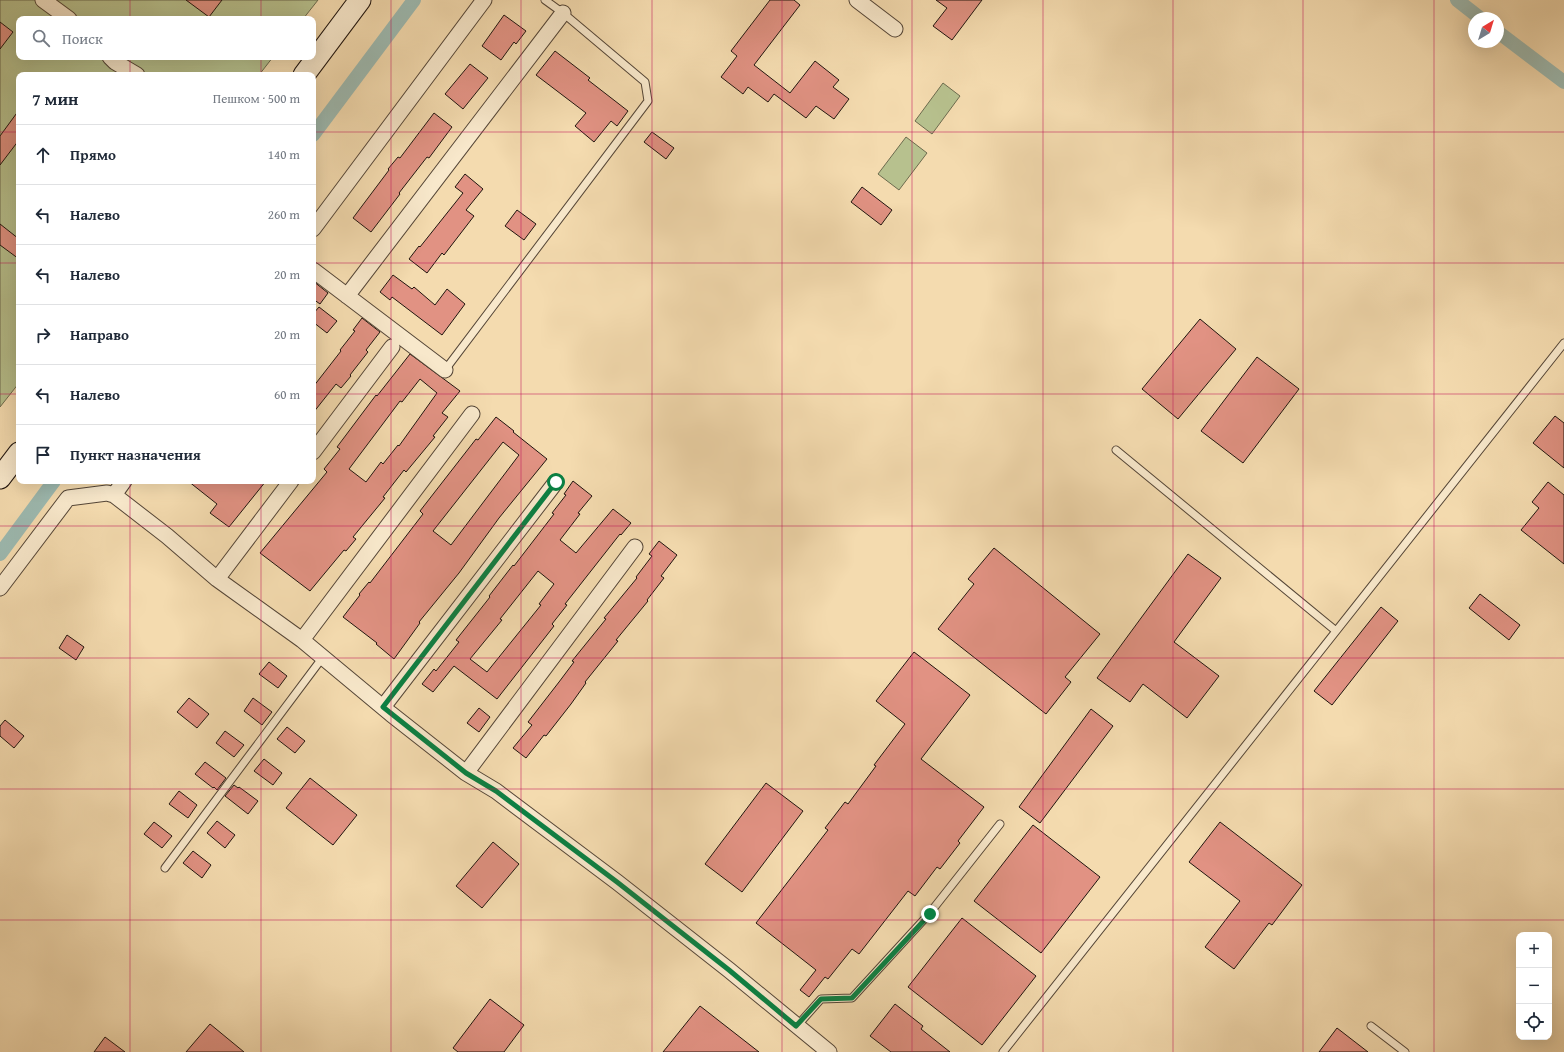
<!DOCTYPE html>
<html lang="ru">
<meta charset="utf-8">
<style>
:root{--surface:#fff;--page:#f6f6f7;--text:#1f2937;--muted:#747a83;--line:#e0e1e3}
body{margin:0;font-family:"Gentium Book Plus",serif;background:var(--page);color:var(--text)}
.controls{position:absolute;right:12px;bottom:12px;display:grid;overflow:hidden;border-radius:8px;box-shadow:0 4px 16px #0002}
.controls button{width:36px;height:36px;display:grid;place-items:center;padding:0;border:0;border-bottom:1px solid var(--line);background:var(--surface);color:var(--text);font:20px sans-serif}
.compass{position:absolute;left:1468px;top:12px;width:36px;height:36px;border-radius:50%;background:var(--surface);box-shadow:0 4px 16px #0002;rotate:38deg}
.stop{position:absolute;width:12px;height:12px;margin:-9px;border:3px solid #0b8043;border-radius:50%;background:#fff}
.stop.end{background:#0b8043;border-color:#fff;box-shadow:0 1px 4px #0008}
.list{margin:0;padding:0;list-style:none}
h2{display:flex;justify-content:space-between;align-items:center;height:52px;margin:0;padding:0 16px;font-size:17px}
h2 small{font-size:13px;font-weight:400;color:var(--muted)}
.list li{display:grid;grid-template-columns:26px 1fr auto;gap:12px;align-items:center;box-sizing:border-box;height:60px;padding:0 16px;border-top:1px solid var(--line)}
.list b{display:block;font-size:15px;white-space:nowrap}
.list em{font-size:13px;font-style:normal;color:var(--muted)}
.icon{flex:none;width:22px;height:22px;fill:none;stroke:currentColor;stroke-width:2;stroke-linecap:round;stroke-linejoin:round}
.map{position:relative;flex:none;width:1564px;height:1052px;overflow:hidden}
.search{position:absolute;background:var(--surface);box-shadow:0 4px 16px #0002;left:16px;top:16px;width:300px;height:44px;display:flex;align-items:center;gap:10px;box-sizing:border-box;padding:0 14px;border-radius:8px;color:var(--muted);font-size:15px}
.panel{position:absolute;background:var(--surface);box-shadow:0 4px 16px #0002;left:16px;top:72px;width:300px;height:412px;border-radius:8px}
.map>svg:first-child{display:block}
.green{fill:#b7c18e;stroke:#6c6b4e}
.lines{fill:none;stroke-linecap:round;stroke-linejoin:round}
.canal{stroke:#9dbab1;stroke-width:14}
.building{fill:#e19283;stroke:#20150f;fill-rule:evenodd}
.service-casing{stroke:#554637;stroke-width:9}
.minor-casing{stroke:#554637;stroke-width:17}
.secondary-casing{stroke:#20150f;stroke-width:23}
.service{stroke:#f8e8cb;stroke-width:7}
.minor{stroke:#f8e8cb;stroke-width:15}
.secondary{stroke:#f8e8cb;stroke-width:21}
.route{stroke:#0b8043;stroke-width:5}
.grid{fill:none;stroke:#c2185b;stroke-width:1;stroke-opacity:0.55}
</style>
<div class="map">
<svg width="1564" height="1052" viewBox="0 0 1564 1052">
<rect width="100%" height="100%" fill="#f4dbaf"/>
<filter id="stains"><feTurbulence type="fractalNoise" baseFrequency=".005" numOctaves="4"/><feColorMatrix values="0 0 0 0 .2 0 0 0 0 .09 0 0 0 0 .02 0 0 0 .5 -.17"/></filter>
<radialGradient id="worn" r=".72"><stop offset=".6" stop-color="#630" stop-opacity="0"/><stop offset="1" stop-color="#630" stop-opacity=".3"/></radialGradient>
<path class="green" d="M 0,0 L 318,0 L 303,19 L 19,19 L 19,57 L 273,57 L 259,75 L 19,75 L 19,383 L 0,407 Z
M 943,83 L 960,96 L 932,134 L 915,121 Z
M 906,137 L 927,153 L 899,190 L 878,174 Z"/>
<g class="lines">
<path class="canal" d="M 1457,0 L 1480,18
M 1498,32 L 1564,82
M 313,135 L 414,0
M 0,554 L 54,481"/>
</g>
<path class="building" d="M 186,0 L 222,0 L 209,17 Z
M 770,0 L 794,0 L 800,5 L 754,65 L 790,93 L 815,61 L 839,80 L 833,87 L 849,99 L 834,119 L 816,106 L 806,118 L 774,94 L 768,102 L 748,87 L 743,94 L 721,77 L 737,56 L 731,51 Z
M 936,0 L 982,0 L 952,40 L 933,26 L 947,8 Z
M 504,15 L 526,31 L 516,44 L 514,42 L 501,60 L 482,46 Z
M 0,22 L 13,32 L 0,49 Z
M 555,51 L 590,78 L 588,80 L 628,111 L 617,126 L 611,121 L 594,142 L 575,126 L 586,113 L 536,75 Z
M 470,64 L 488,78 L 463,109 L 445,94 Z
M 19,110 L 19,140 L 0,165 L 0,136 Z
M 434,113 L 452,127 L 429,158 L 427,157 L 399,193 L 400,194 L 371,232 L 353,218 L 389,170 L 388,169 L 398,157 L 400,158 Z
M 652,132 L 674,148 L 666,159 L 644,142 Z
M 465,174 L 483,189 L 466,210 L 474,216 L 444,255 L 442,253 L 427,273 L 409,259 L 419,246 L 420,247 L 463,193 L 455,187 Z
M 862,187 L 892,210 L 881,225 L 851,202 Z
M 517,210 L 536,224 L 524,240 L 505,226 Z
M 0,224 L 19,239 L 19,259 L 0,245 Z
M 393,275 L 412,289 L 414,287 L 435,305 L 447,289 L 465,304 L 442,335 L 392,297 L 390,300 L 380,292 Z
M 313,281 L 328,293 L 320,304 L 313,299 Z
M 319,307 L 337,321 L 327,333 L 313,322 L 313,314 Z
M 362,318 L 380,332 L 366,350 L 368,352 L 350,375 L 351,376 L 341,388 L 336,384 L 313,413 L 313,387 L 341,351 L 340,350 L 355,331 L 353,330 Z
M 1200,319 L 1236,349 L 1178,419 L 1142,389 Z
M 410,354 L 460,391 L 442,413 L 448,417 L 433,436 L 435,437 L 406,472 L 404,470 L 383,497 L 385,498 L 353,537 L 356,539 L 346,551 L 344,550 L 310,591 L 260,553 L 327,472 L 324,469 L 340,449 L 337,447 L 376,395 L 377,396 ZM 420,379 L 437,393 L 399,446 L 398,445 L 383,464 L 381,462 L 366,482 L 349,469 L 400,401 L 402,402 Z
M 1257,357 L 1299,389 L 1243,463 L 1201,431 Z
M 1555,416 L 1564,423 L 1564,468 L 1533,443 Z
M 496,417 L 514,431 L 513,432 L 547,459 L 499,518 L 459,573 L 419,622 L 420,623 L 394,659 L 376,644 L 377,643 L 343,617 L 360,595 L 359,594 L 369,582 L 370,583 L 423,514 L 420,511 L 476,439 L 478,440 ZM 503,442 L 519,455 L 451,545 L 433,531 Z
M 188,481 L 266,481 L 229,527 L 210,513 L 217,504 Z
M 573,481 L 592,496 L 578,513 L 580,514 L 560,540 L 576,553 L 613,509 L 631,523 L 621,535 L 620,534 L 565,604 L 567,605 L 552,624 L 554,626 L 497,699 L 454,666 L 433,692 L 422,684 L 434,669 L 436,671 L 459,642 L 456,640 L 490,597 L 489,596 L 513,565 L 514,566 L 554,514 L 552,513 L 566,495 L 564,494 ZM 538,571 L 554,584 L 539,604 L 541,605 L 487,672 L 470,659 L 502,620 L 500,619 Z
M 1548,482 L 1564,495 L 1564,564 L 1521,530 L 1539,508 L 1532,502 Z
M 659,541 L 677,555 L 661,576 L 664,578 L 647,600 L 648,601 L 616,640 L 618,641 L 585,682 L 586,683 L 571,704 L 546,736 L 544,735 L 526,758 L 513,748 L 532,725 L 528,722 L 559,682 L 574,662 L 572,661 L 606,619 L 604,618 L 637,578 L 636,577 L 652,556 L 649,554 Z
M 994,548 L 1100,634 L 1065,677 L 1071,682 L 1046,714 L 938,629 L 974,584 L 968,579 Z
M 1188,554 L 1221,578 L 1174,642 L 1219,676 L 1187,718 L 1143,684 L 1130,702 L 1097,678 Z
M 1480,594 L 1520,625 L 1509,640 L 1469,608 Z
M 1381,607 L 1398,621 L 1332,705 L 1314,691 Z
M 67,635 L 84,647 L 76,660 L 59,648 Z
M 914,652 L 970,695 L 921,759 L 984,807 L 958,841 L 960,843 L 940,869 L 937,867 L 915,896 L 908,891 L 859,954 L 852,949 L 828,979 L 825,977 L 809,997 L 800,990 L 816,970 L 756,923 L 828,830 L 825,828 L 845,802 L 848,804 L 876,766 L 874,765 L 905,724 L 876,701 Z
M 269,662 L 287,676 L 278,688 L 259,674 Z
M 189,698 L 209,714 L 197,728 L 177,712 Z
M 253,698 L 272,712 L 262,725 L 244,711 Z
M 479,708 L 490,717 L 479,732 L 467,723 Z
M 1091,709 L 1113,726 L 1040,823 L 1019,807 Z
M 5,720 L 24,736 L 14,748 L 0,736 L 0,726 Z
M 287,727 L 305,741 L 295,753 L 277,739 Z
M 225,731 L 244,745 L 234,757 L 216,743 Z
M 264,759 L 282,773 L 273,785 L 254,771 Z
M 205,762 L 226,778 L 217,790 L 214,787 L 213,788 L 195,774 Z
M 310,778 L 357,815 L 333,845 L 286,808 Z
M 766,783 L 803,811 L 742,892 L 705,864 Z
M 234,785 L 238,788 L 239,787 L 258,801 L 248,814 L 225,796 Z
M 179,791 L 197,805 L 188,818 L 169,804 Z
M 217,821 L 235,835 L 225,848 L 207,833 Z
M 154,822 L 172,836 L 162,848 L 144,834 Z
M 1220,822 L 1302,885 L 1272,925 L 1269,923 L 1234,969 L 1205,947 L 1240,901 L 1189,862 Z
M 1033,825 L 1100,877 L 1041,953 L 974,901 Z
M 493,842 L 519,864 L 482,908 L 456,886 Z
M 193,851 L 211,865 L 202,878 L 183,863 Z
M 962,918 L 1036,976 L 982,1045 L 908,987 Z
M 490,999 L 524,1025 L 504,1052 L 458,1052 L 453,1048 Z
M 895,1004 L 923,1026 L 921,1029 L 950,1052 L 891,1052 L 870,1036 Z
M 700,1006 L 759,1052 L 663,1052 Z
M 210,1024 L 244,1052 L 186,1052 Z
M 1337,1028 L 1368,1052 L 1319,1052 Z
M 105,1037 L 125,1052 L 94,1052 Z"/>
<g class="lines">
<g class="service-casing">
<path id="service" d="M 445,370 L 648,101 L 645,82 L 563,13 L 545,0
M 1116,450 L 1336,631
M 165,868 L 323,657
M 797,1026 L 821,999 L 852,998 L 929,914 L 1000,824
M 1371,1026 L 1405,1052
M 1003,1052 L 1564,343"/>
</g>
<g class="minor-casing">
<path id="minor" d="M 43,0 L 69,19
M 857,0 L 895,29
M 110,57 L 115,62 L 137,75
M 313,229 L 484,0
M 313,270 L 445,370
M 347,296 L 563,13
M 313,452 L 392,347
M 124,481 L 114,495 L 167,536 L 217,579 L 302,640 L 391,714 L 466,773 L 496,791 L 617,882 L 729,970 L 829,1052
M 217,579 L 291,481
M 0,588 L 68,498 L 107,493 L 114,495
M 302,640 L 472,414
M 383,707 L 556,482
M 466,773 L 635,547"/>
</g>
<g class="secondary-casing">
<path id="secondary" d="M 304,75 L 360,0
M 0,478 L 19,453"/>
</g>
<use href="#service" class="service"/>
<use href="#minor" class="minor"/>
<use href="#secondary" class="secondary"/>
</g>
<g class="lines">
<path class="route" d="M 556,482 L 383,707 L 466,773 L 496,791 L 617,882 L 729,970 L 796,1026 L 821,999 L 852,998 L 930,914"/>
</g>
<path class="grid" d="M 130,0 L 130,19M 261,0 L 261,19M 391,0 L 391,1052M 521,0 L 521,1052M 652,0 L 652,1052M 782,0 L 782,1052M 912,0 L 912,1052M 1043,0 L 1043,1052M 1173,0 L 1173,1052M 1303,0 L 1303,1052M 1434,0 L 1434,1052M 130,57 L 130,75M 261,57 L 261,75M 0,132 L 19,132M 313,132 L 1564,132M 0,263 L 19,263M 313,263 L 1564,263M 0,394 L 19,394M 313,394 L 1564,394M 130,481 L 130,1052M 261,481 L 261,1052M 0,526 L 1564,526M 0,658 L 1564,658M 0,789 L 1564,789M 0,920 L 1564,920"/>
<rect width="100%" height="100%" filter="url(#stains)"/>
<rect width="100%" height="100%" fill="url(#worn)"/>
</svg>
<div class="controls">
<button>+</button>
<button>−</button>
<button><svg class="icon" aria-label="locate" viewBox="0 0 24 24"><circle cx="12" cy="12" r="6"/><path d="M12 2v4M12 18v4M2 12h4M18 12h4"/></svg></button>
</div>
<svg class="compass" viewBox="-18 -18 36 36"><path d="M0-13l5 13h-10z" fill="#e53935"/><path d="M0 13l5-13h-10z" fill="#747a83"/></svg>
<div class="stop" style="left:556px;top:482px"></div>
<div class="stop end" style="left:930px;top:914px"></div>
<div class="search"><svg class="icon" aria-label="search" viewBox="0 0 24 24"><circle cx="10" cy="10" r="6"/><path d="M15 15l6 6"/></svg>Поиск</div>
<section class="panel">
<h2>7 мин<small>Пешком · 500 m</small></h2>
<ul class="list">
<li><svg class="icon" aria-label="ahead" viewBox="0 0 24 24"><path d="M12 20V5M6 11l6-6 6 6"/></svg><div><b>Прямо</b></div><em>140 m</em></li>
<li><svg class="icon" aria-label="left" viewBox="0 0 24 24"><path d="M17 20v-9H6M10 6l-5 5 5 5"/></svg><div><b>Налево</b></div><em>260 m</em></li>
<li><svg class="icon" aria-label="left" viewBox="0 0 24 24"><path d="M17 20v-9H6M10 6l-5 5 5 5"/></svg><div><b>Налево</b></div><em>20 m</em></li>
<li><svg class="icon" aria-label="right" viewBox="0 0 24 24"><path d="M7 20v-9h11M14 6l5 5-5 5"/></svg><div><b>Направо</b></div><em>20 m</em></li>
<li><svg class="icon" aria-label="left" viewBox="0 0 24 24"><path d="M17 20v-9H6M10 6l-5 5 5 5"/></svg><div><b>Налево</b></div><em>60 m</em></li>
<li><svg class="icon" aria-label="arrive" viewBox="0 0 24 24"><path d="M6 21V4h12l-3 4 3 4H6"/></svg><div><b>Пункт назначения</b></div></li>
</ul>
</section>
</div>
